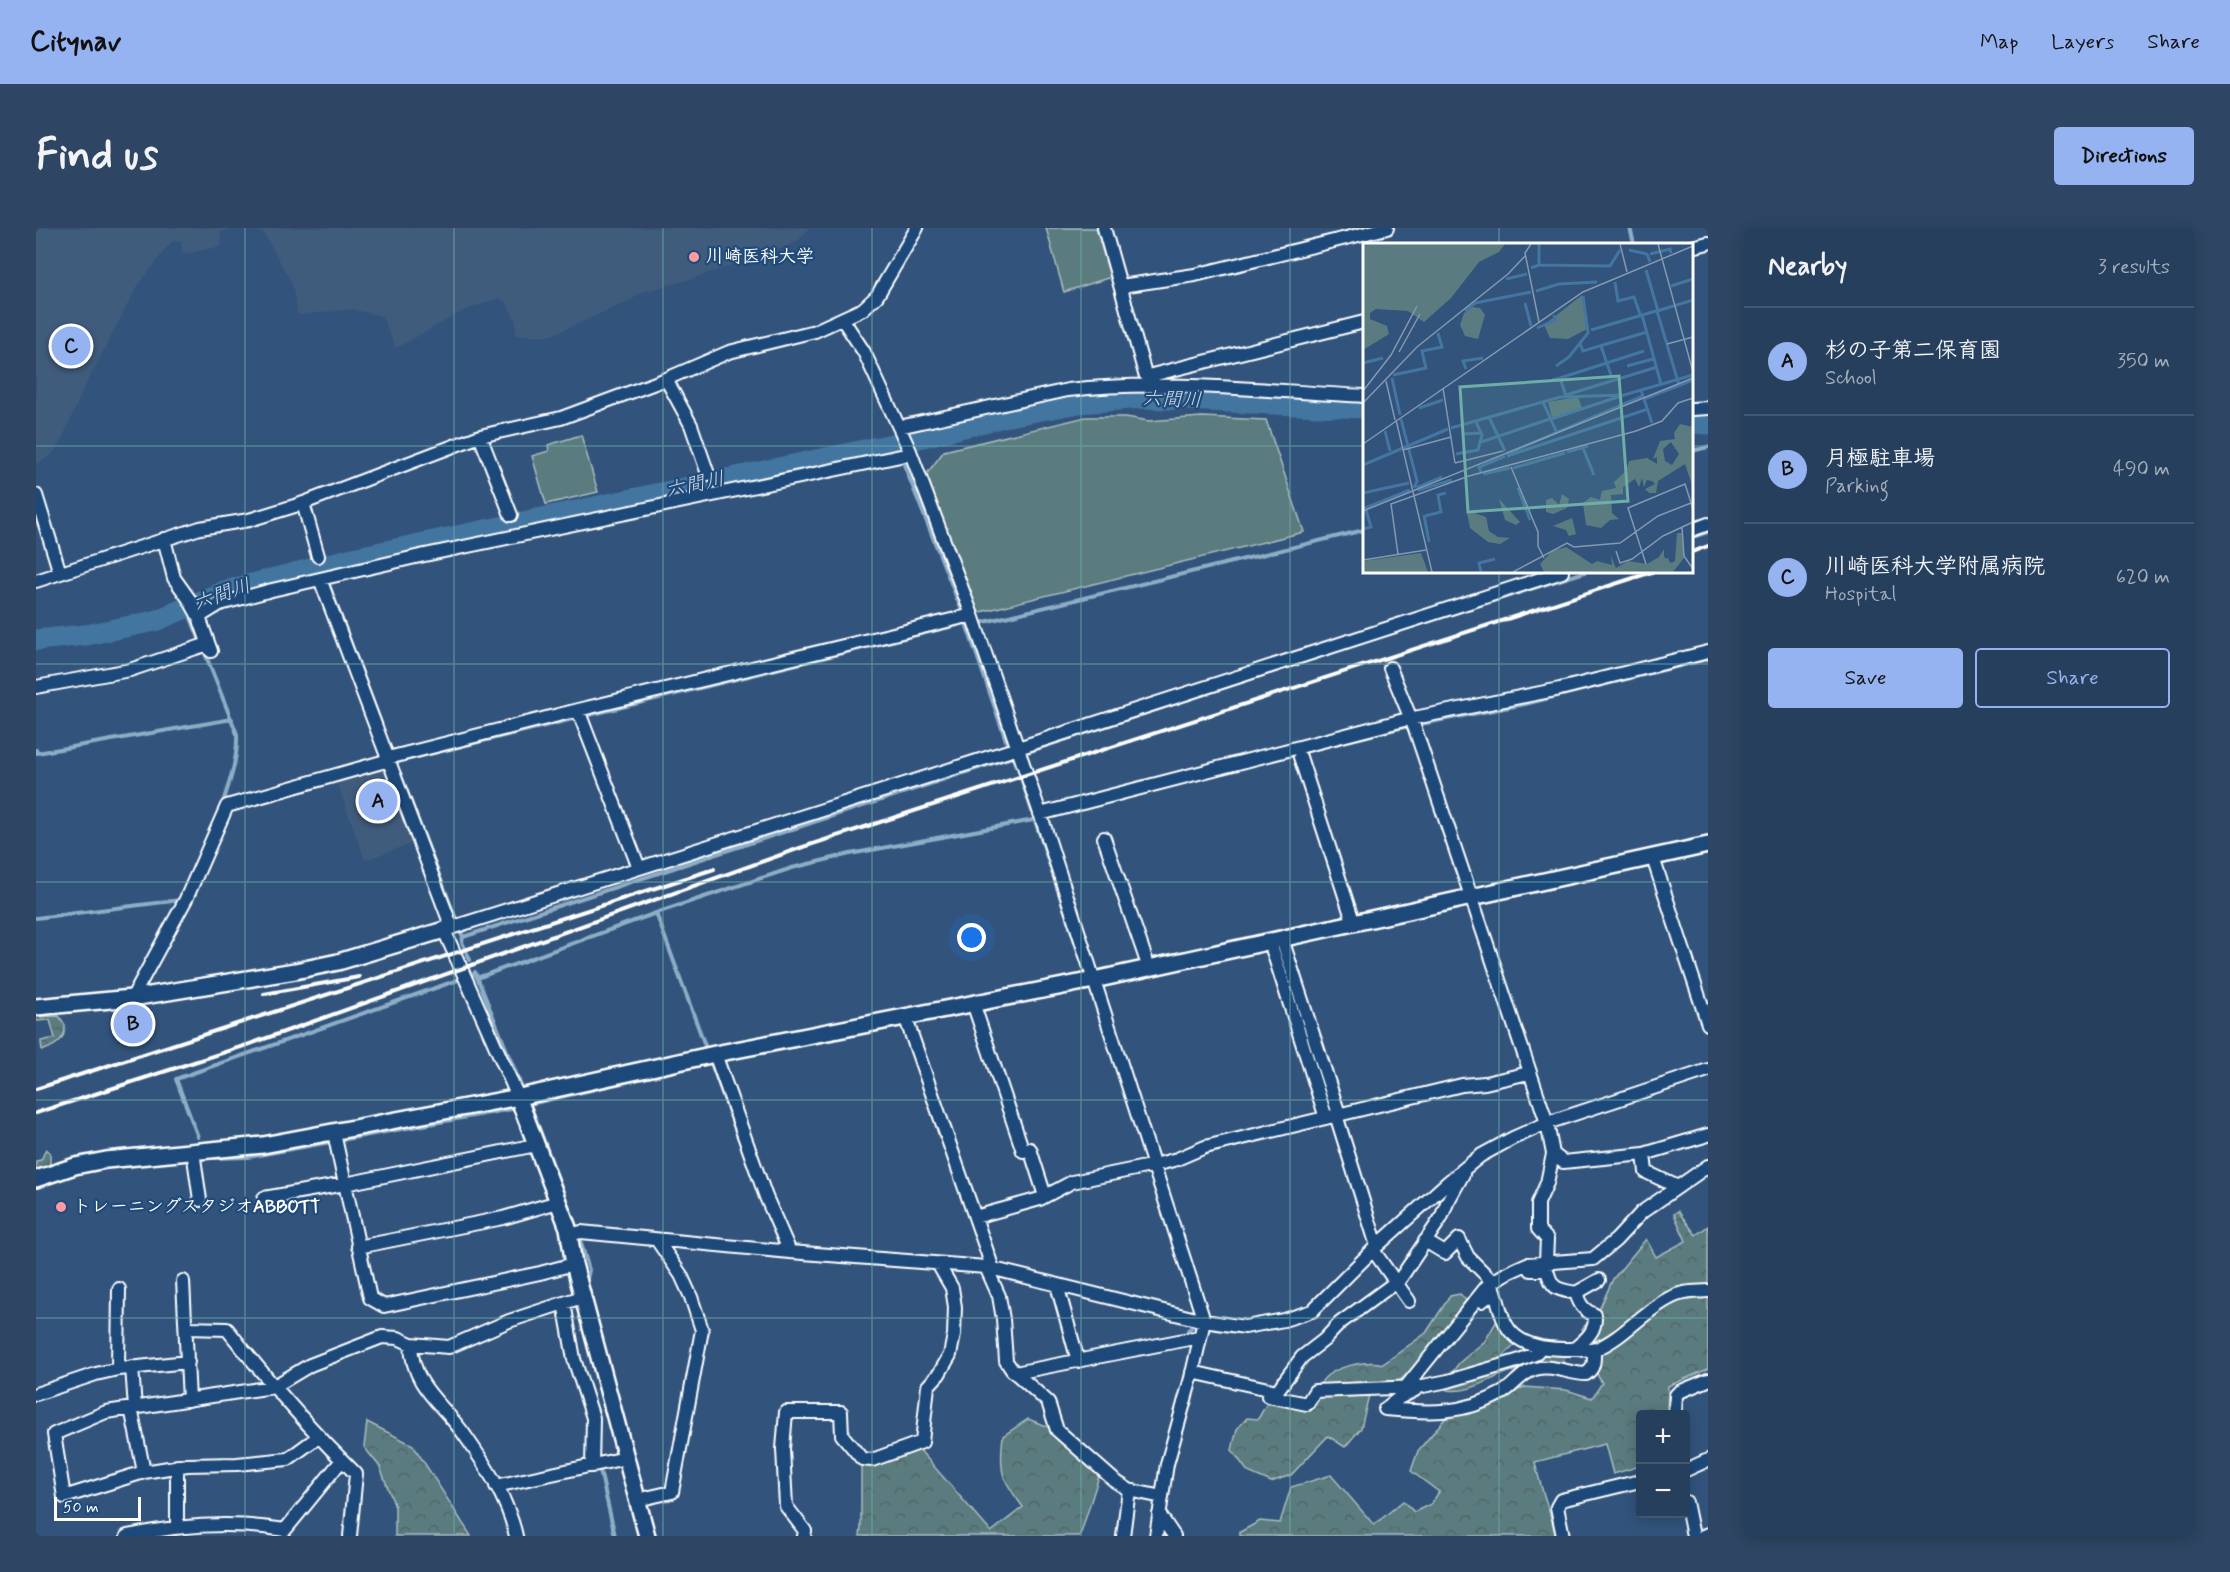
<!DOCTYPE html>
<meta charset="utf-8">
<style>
:root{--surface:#263f5d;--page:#2e4663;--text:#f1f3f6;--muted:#a4afbc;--line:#425872;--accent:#95b2f1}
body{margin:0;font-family:Mynerve,"Klee One",sans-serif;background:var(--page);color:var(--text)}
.controls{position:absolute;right:18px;bottom:18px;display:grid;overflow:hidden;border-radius:6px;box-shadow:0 3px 15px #0003}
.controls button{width:54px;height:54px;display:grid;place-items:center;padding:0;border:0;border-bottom:2px solid var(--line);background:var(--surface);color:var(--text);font:30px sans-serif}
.scale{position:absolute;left:18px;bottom:15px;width:87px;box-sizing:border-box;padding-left:6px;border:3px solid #fff;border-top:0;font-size:16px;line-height:21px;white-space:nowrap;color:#fff;-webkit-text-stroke:4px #1f4a7a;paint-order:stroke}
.you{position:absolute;left:936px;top:710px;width:21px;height:21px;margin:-15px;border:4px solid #fff;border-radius:50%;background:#1a73e8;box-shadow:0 0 0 9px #1a73e833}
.badge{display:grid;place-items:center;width:39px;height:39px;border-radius:50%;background:var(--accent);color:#111;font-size:20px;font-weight:700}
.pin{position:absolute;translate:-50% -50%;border:3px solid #fff;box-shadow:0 2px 6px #0006}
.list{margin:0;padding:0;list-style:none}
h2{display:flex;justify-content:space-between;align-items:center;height:78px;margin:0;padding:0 24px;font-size:26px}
h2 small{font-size:20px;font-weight:400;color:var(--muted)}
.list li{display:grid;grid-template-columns:39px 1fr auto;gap:18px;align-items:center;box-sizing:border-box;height:108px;padding:0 24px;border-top:2px solid var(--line)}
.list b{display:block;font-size:22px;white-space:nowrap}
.list p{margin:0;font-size:20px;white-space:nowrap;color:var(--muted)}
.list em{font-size:20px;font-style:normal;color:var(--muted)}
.actions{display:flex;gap:12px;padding:18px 24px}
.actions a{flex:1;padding:14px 0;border:2px solid var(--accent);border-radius:6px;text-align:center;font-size:21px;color:var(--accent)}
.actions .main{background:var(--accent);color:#111}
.map{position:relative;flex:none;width:1672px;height:1308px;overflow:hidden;border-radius:6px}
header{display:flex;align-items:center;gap:36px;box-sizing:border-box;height:84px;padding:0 30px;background:var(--accent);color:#111}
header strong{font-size:28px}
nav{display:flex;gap:33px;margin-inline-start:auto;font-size:21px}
.intro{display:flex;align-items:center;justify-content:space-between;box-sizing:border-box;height:144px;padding:0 36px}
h1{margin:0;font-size:42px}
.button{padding:15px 27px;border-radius:6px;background:var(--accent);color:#111;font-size:21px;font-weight:700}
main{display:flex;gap:36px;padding:0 36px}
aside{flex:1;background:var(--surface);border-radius:6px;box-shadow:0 3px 15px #0003}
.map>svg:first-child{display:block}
.built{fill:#405c7d}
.forest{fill:url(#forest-crowns);stroke:#acbdbf;stroke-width:1.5}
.park{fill:#5a7b7f;stroke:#acbdbf;stroke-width:1.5}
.garden{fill:url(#garden-furrows);stroke:#acbdbf;stroke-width:1.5}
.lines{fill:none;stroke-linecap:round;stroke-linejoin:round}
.stream{stroke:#8eadc6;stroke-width:4}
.river{stroke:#4376a0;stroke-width:21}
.minor-casing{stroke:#fff;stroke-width:16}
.tertiary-casing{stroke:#fff;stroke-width:20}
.minor{stroke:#1f4a7a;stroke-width:12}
.tertiary{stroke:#1f4a7a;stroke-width:15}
.rail{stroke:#fff;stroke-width:4}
.grid{fill:none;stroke:#6fada8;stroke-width:1.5;stroke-opacity:0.55}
.poi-dot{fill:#ff9aa2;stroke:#1f4a7a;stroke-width:2}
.labels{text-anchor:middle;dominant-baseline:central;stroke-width:4.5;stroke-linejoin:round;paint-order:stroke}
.poi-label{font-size:18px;font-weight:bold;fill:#fff;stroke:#1f4a7a;text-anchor:start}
.water-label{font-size:20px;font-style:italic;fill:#d0dde7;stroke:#1f4a7a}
.inset-river{fill:none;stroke:#4376a0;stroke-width:3}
.inset-road{fill:none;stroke:#8498b0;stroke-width:1.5}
.view{fill:#6fada8;fill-opacity:0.15;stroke:#6fada8;stroke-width:3}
.inset-edge{fill:none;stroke:#fff;stroke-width:3}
</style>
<header>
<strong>Citynav</strong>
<nav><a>Map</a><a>Layers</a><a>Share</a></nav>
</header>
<div class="intro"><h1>Find us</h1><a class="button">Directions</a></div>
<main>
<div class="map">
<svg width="1672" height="1308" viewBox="0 0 1672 1308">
<defs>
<pattern id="forest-crowns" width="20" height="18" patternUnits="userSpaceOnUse" patternTransform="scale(1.5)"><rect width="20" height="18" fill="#5a7b7f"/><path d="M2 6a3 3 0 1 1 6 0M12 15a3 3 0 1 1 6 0" fill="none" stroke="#536466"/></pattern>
<pattern id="garden-furrows" width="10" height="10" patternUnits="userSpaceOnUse" patternTransform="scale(1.5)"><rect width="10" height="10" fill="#5a7b7f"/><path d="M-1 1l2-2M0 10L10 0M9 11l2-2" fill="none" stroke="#536466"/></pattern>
</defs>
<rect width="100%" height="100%" fill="#32547c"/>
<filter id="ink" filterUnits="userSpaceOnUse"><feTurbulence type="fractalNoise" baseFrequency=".0167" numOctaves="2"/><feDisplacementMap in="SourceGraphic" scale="12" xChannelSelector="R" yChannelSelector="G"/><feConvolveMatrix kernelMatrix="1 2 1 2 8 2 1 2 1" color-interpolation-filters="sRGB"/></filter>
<g filter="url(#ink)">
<path class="built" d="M 0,0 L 773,0 L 763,12 L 747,20 L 655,51 L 606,64 L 595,72 L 516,107 L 480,107 L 480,92 L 470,74 L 463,70 L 429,82 L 360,120 L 346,88 L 316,81 L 262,87 L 256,55 L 227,4 L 198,1 L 184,3 L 186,18 L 147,26 L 145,12 L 135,14 L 99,62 L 47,162 L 24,216 L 15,227 L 0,236 Z
M 350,539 L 379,614 L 329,632 L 301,554 Z"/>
<path class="forest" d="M 23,788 L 29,797 C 30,812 19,818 6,823 L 5,813 L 19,810 L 14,792 L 0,793 L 0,789 Z
M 1642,983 L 1660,1007 L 1672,998 L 1672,1141 L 1632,1158 L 1631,1186 L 1604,1186 L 1604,1238 L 1577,1246 L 1569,1216 L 1499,1234 C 1504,1259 1514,1283 1520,1308 L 1204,1308 L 1204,1304 L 1224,1293 L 1244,1295 L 1255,1259 L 1295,1247 L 1338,1297 L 1367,1273 L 1378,1284 L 1395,1276 L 1403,1264 L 1375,1243 L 1382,1223 L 1412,1187 L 1454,1176 L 1488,1159 L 1530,1162 L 1556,1170 L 1566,1155 C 1550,1133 1572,1124 1546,1101 L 1563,1082 L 1577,1051 L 1610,1011 L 1620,1029 L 1650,1013 L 1638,986 Z
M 1424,1066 L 1430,1072 C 1419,1089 1373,1153 1356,1156 C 1338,1160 1309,1157 1290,1158 L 1285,1155 C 1294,1138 1331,1132 1347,1136 L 1390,1105 L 1414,1068 Z
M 1462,1091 L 1481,1115 L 1462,1133 L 1415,1146 L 1423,1135 L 1449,1113 Z
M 1507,1125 L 1529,1127 L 1528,1134 C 1511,1136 1494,1138 1477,1143 C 1454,1149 1436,1166 1411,1162 L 1410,1158 Z
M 1283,1166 L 1333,1167 L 1325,1200 L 1309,1219 L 1292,1208 L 1255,1247 L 1235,1254 L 1212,1244 L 1196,1222 L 1201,1201 L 1211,1190 L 1222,1191 L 1233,1172 L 1272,1183 Z
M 992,1191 L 1017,1201 L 1063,1248 L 1044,1308 L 824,1308 L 825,1299 L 825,1238 L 882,1220 L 955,1304 L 987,1279 C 965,1250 963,1244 967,1208 Z
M 331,1194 L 377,1217 L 435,1308 L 359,1308 L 359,1279 L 344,1239 L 328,1219 Z"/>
<path class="park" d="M 1010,0 L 1061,0 L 1075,49 L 1028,64 Z
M 1050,189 L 1090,189 L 1113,193 L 1166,189 L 1230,192 L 1268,304 L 940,385 L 890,247 L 908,223 Z
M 545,207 L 562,264 L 510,276 L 496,228 L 513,223 L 512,217 Z"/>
<path class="garden" d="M 10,921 L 14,925 L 14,937 L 0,944 L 0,933 L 5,932 Z"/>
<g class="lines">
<path class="stream" d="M 1061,0 L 1083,74
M 1594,0 L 1598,16
M 1195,133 L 1328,100
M 1108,159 L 1109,171
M 860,216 L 928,388
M 1656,223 L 1672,219
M 1656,309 L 1672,304
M 286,338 L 345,495
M 151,380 L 201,506 C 202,531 194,553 186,577
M 931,398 L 973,521
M 932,398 L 1328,302
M 1353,406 L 1549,344
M 1298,516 L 1369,499 L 1489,476 L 1672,431
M 0,522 L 1,525 L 196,491
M 976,528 L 980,538
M 357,535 L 930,395
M 364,545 L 427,709
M 986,553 L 1044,729
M 1441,676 L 1672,625
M 620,685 L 671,823
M 0,690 L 144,672 L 145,669
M 1242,719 L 1296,886
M 434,732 L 426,714 L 427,709 L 1300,423
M 439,744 L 488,865
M 441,750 L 620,685 L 756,640 L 814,626 L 1003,591
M 1025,766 L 1057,760
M 673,830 L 714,941
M 162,909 L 140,851 L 439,746
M 1165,926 L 1199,918
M 178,929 L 179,930 L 212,929 L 481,880
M 733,990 L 742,1012
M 551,1051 L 553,1042 L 540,998 L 494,876 L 664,837
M 1152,1102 L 1160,1096
M 551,1153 L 560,1183
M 563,1238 L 579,1308"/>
<path class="river" d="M 1656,195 L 1672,196
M 0,412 L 50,407 L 119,393 L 189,363 L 317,330 L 871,213 L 968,189 L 1043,175 L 1107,170 L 1328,180"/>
<g class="minor-casing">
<path id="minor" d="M 1068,0 L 1109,146 L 1112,148 L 1113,153
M 1656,19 L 1672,15
M 1085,58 L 1159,47 L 1351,0
M 807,92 L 828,124 L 874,223 L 936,387 L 1005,588 L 1168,1093 L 1155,1150 L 1131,1236 L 1120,1308
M 1112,148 L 1328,94
M 630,151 L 655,197 L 672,246
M 1656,181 L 1672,180
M 863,199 L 1032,162 C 1129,151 1231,163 1328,168
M 444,208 L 475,287
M 0,267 L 24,345
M 267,275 L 282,328
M 1656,302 L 1672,296
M 128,311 L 138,350 L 153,371 L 163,389 L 175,423
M 284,351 L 416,700
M 0,353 L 164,300 L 213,292 L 265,276 L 444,208 L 525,190 L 630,151 L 693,124 L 779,103 L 827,81 L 841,68 L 881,0
M 163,389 L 184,376 L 236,362 L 384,328 L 874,226
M 1354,440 L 1379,501 L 1511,895 L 1517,926 L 1527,934 L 1608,926 L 1672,907
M 0,459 L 94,442 L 172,416
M 542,482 L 603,640
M 1264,529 L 1318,696
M 352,530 L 542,482 L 936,387
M 1004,586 L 1368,492 L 1524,461 L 1672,424
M 1068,610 L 1113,740
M 1617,630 L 1672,796
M 1246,711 L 1303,886
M 1234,714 L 1290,890
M 96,770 L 150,671 L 191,578 L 353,532
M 937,775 L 987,923 L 994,921 L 1009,968
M 869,788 L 957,1041
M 679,826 L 730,969 L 754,1024
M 482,869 L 408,702 L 982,520 L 1526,344
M 1300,887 L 1341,1018
M 500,917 L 309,956 L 334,1070 L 348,1078 L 504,1045 L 538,1036
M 157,923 L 164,972
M 1608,926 L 1610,944 L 1642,959
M 228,970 L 309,956 L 298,905
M 939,989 L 1004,971 L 1036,954 L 1119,937 L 1141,931 L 1169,919 L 1426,857 L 1449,855 L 1493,845
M 533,1007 L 545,1004 L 754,1024 L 950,1039 L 1168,1093 L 1209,1099 L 1248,1092 L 1276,1083 L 1341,1018 L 1411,955 L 1444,928 L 1477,910 L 1511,895 L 1672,842
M 1389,1013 L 1409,1025 L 1423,1011 L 1432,1029 L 1457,1054
M 322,1019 L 467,990 L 522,974
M 1337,1022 L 1373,1073
M 1510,1034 L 1511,1011 L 1502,1001 L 1502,975 L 1511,955 L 1517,926
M 950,1039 L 963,1068 L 967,1091 L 970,1133 L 976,1142 L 1012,1174 L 1021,1202 L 1079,1253 L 1093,1262 L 1126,1269
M 1495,1042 L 1511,1042 C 1516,1062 1521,1061 1540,1065 L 1563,1052
M 147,1053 L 153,1172
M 1021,1057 L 1042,1133
M 1446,1073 L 1459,1063 C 1463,1076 1466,1095 1476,1105 C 1493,1122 1520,1121 1542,1121 C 1547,1122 1554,1123 1560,1121 C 1589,1109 1608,1082 1636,1069 C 1647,1063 1660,1064 1672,1063
M 528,1075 L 538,1131 L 557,1190 L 556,1238
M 150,1100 L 191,1101 C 231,1152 273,1200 320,1246 L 314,1308
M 375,1116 C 376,1160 408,1176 430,1209 C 451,1239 472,1272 480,1308
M 1538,1121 C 1550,1111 1560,1104 1559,1087 C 1547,1082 1544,1077 1540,1065
M 96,1139 L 99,1180
M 82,1141 L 83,1061
M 1156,1144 L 1241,1163 L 1266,1129 L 1288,1112 L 1304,1095 L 1364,1051 L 1405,990 L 1411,975 L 1427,946
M 979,1145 L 1163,1109
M 1369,1160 L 1452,1057 L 1471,1045 L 1491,1036 L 1557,1031 L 1580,1012 L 1606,984 L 1672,938
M 1379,1162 L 1363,1170 L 1349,1181 C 1393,1185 1426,1187 1466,1165 C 1478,1158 1485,1145 1499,1141 C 1517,1136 1533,1146 1550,1146 C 1559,1140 1558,1132 1558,1122
M 0,1166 L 60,1146 L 82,1141 L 152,1134
M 1232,1168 L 1271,1176 L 1279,1163 L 1382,1159 L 1412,1153 L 1481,1133 L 1499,1126 L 1505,1119
M 95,1180 L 108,1244
M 1639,1186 L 1640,1167 L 1643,1164 L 1672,1152
M 282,1209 L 252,1231 L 201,1236 L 151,1237 L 108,1244 L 28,1269 L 18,1206 L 70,1184 L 237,1159 L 274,1137 L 346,1109 L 362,1110 L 375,1116 L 413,1119 L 473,1093 L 546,1069
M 1650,1242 L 1672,1232
M 460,1258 L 590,1230
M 601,1272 L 636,1264 L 666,1102 L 655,1069 L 645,1047 L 621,1012
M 1650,1274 L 1657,1308
M 1123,1286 L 1138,1308
M 141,1299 L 141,1238
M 91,1308 C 143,1297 197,1293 249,1302 L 306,1232
M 768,1308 L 769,1303 L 750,1278 L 747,1221 L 750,1184 L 805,1184 L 806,1207 L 826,1231 L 836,1232 L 886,1214 L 892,1158 L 903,1146 L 914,1127 L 918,1107 L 919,1079 L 916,1060 L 902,1036
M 1087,1308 L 1093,1262
M 1527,1308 L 1521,1279 L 1525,1272 L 1604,1253
M 1667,1308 L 1672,1306"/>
</g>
<g class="tertiary-casing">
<path id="tertiary" d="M 0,779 L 96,770 L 259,743 L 302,734 L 408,702
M 482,869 L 532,1000 L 538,1036 L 611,1308
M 0,951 L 39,938 L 70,932 L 227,917 L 488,868 L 679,826 L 1058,752 L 1672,617"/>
</g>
<use href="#minor" class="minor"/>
<use href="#tertiary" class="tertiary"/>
<path class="rail" d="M 1656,324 L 1672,318
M 228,766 L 323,749
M 0,861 L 678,641
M 0,885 L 214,816 L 764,620 L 1616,344"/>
</g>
</g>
<path class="grid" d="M 209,0 L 209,1308M 418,0 L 418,1308M 627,0 L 627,1308M 836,0 L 836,1308M 1045,0 L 1045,1308M 1254,0 L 1254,1308M 1463,0 L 1463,16M 0,218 L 1328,218M 1656,218 L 1672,218M 1463,344 L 1463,1308M 0,436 L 1672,436M 0,654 L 1672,654M 0,872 L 1672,872M 0,1090 L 1672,1090"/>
<g class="poi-dot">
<circle cx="658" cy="29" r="6"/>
<circle cx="25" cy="979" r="6"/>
</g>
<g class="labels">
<g class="poi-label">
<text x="670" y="29">川崎医科大学</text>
<text x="37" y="979">トレーニングスタジオABBOTT</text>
</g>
<g class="water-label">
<text transform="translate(1136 172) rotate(2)">六間川</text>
<text transform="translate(659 257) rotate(-12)">六間川</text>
<text transform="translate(186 367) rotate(-19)">六間川</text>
</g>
</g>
<g transform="translate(1327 15)">
<rect width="330" height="330" fill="#32547c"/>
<path d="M 0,1 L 142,1 L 136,9 L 116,19 L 88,55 L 61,79 L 45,68 L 13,66 L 7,70 L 7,76 L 24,83 L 26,91 L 0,107 ZM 317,181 L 330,184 L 330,245 L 322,221 L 295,238 L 293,250 L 286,250 L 282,246 L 292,241 L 289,238 L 284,237 L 281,244 L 279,235 L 276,244 L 272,236 L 260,244 L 260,251 L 248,252 L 249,270 L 256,276 L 247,277 L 238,285 L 223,282 L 220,260 L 228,254 L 237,257 L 239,248 L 253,245 L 251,239 L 263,228 L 266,218 L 284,215 L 294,221 L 294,214 L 290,216 L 297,198 L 312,196 L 311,190 ZM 308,199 L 316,211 L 309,222 L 302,218 L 300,206 ZM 199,251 L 206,256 L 204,265 L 190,271 L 183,269 L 183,257 L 189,255 L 196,262 ZM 136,256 L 157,279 L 153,282 L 142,277 ZM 109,269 L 123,274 L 126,288 L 135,294 L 147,295 L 137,301 L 125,299 L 107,285 L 104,270 ZM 209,275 L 213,291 L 206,293 L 203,287 L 190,283 ZM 314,290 L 320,290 L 321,315 L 310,329 L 181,329 L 177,321 L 189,308 L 203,304 L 229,321 L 234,318 L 249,322 L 248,313 L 253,325 L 265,318 L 284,321 L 296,314 L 301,306 L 301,314 L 308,320 L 312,318 Z" fill="#5a7b7f" fill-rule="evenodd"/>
<path d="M 219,52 L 226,85 L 205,96 L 187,95 L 181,82 ZM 109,64 L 117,65 L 122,72 L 115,96 L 102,93 L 97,82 L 101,70 ZM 215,154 L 219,165 L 189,175 L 185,159 ZM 58,310 L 65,329 L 0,329 L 0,318 ZM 305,315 L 310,329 L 259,329 L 284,322 ZM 214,322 L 242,324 L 257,329 L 209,329 Z" fill="#5a7b7f"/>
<path class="inset-river" d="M 176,1 L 176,21M 266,7 L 284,11 L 287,19M 287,11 L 307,6 L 308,10M 168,25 L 176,22 L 247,23 L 257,7M 283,27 L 295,68M 143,36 L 164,31M 252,39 L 255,58 L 271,54 L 277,71M 308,43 L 330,36M 173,48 L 196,41 L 234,39M 162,60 L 168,83M 102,68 L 112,60 L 168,49M 279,72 L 298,141M 174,85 L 192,77 L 191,72M 228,87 L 293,68M 217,101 L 220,108 L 284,89M 238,103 L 249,135M 0,120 L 20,115M 193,123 L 206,114 L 225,90 L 220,53M 264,123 L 290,116M 103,126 L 100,118 L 120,115M 30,132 L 63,125 L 59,108 L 79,104 L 75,90M 29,135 L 37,172M 197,135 L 281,108M 189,137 L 197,135 L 203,153M 316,142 L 294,68 L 330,57M 278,147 L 289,180M 203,152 L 294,124M 281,156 L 330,137M 180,159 L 193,188M 56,165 L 80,157M 126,174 L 142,208M 38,176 L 54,238 L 51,245M 188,176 L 261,152M 88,185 L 197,154 L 261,152 L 330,132M 22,188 L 27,208M 99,191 L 118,190M 118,199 L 187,176M 220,205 L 231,232M 204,209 L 225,203M 93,211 L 115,207 L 119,192 L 113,179M 143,211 L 280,153M 144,213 L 285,166M 0,222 L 85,186M 150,225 L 202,210M 118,229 L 116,224 L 142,213M 120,231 L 147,225M 79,234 L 55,244 L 56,247 L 89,237M 155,245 L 167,277M 0,250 L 46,240M 0,266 L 47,247M 61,272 L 66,299M 62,273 L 78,269 L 75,252 L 83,250M 0,286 L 8,284 L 3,267M 118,329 L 116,320 L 132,316"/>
<path class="inset-road" d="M 168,1 L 162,10 L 176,79M 257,1 L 264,29M 295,1 L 330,129M 304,101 L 330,94M 36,109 L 57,71M 23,138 L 32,177M 80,145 L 92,220M 0,148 L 28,112 L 54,63M 0,160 L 54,104 L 145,31 L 162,13M 33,177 L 69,329M 0,201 L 220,49 L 330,3M 40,207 L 88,194M 92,220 L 140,208M 148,224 L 175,289 L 175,303 L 181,315M 0,268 L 330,135M 319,284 L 321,313 L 330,326M 253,308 L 257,320 L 269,316 L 300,293 L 330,279M 35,311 L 28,261 L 106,233 L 273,188 L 299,178 L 315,160 L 330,155M 0,317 L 63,307M 283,321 L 265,265 L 322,241 L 330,266M 150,329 L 204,300 L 211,304 L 257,300 L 295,273 L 328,260"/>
<path class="view" d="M 256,133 L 265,258 L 105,269 L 97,144 Z"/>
<rect width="330" height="330" class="inset-edge"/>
</g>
</svg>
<div class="controls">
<button>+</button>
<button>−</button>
</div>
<div class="scale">50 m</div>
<div class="you"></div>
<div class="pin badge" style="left:342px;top:573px">A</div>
<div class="pin badge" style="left:97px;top:796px">B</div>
<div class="pin badge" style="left:35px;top:118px">C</div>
</div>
<aside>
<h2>Nearby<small>3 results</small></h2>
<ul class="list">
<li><span class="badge">A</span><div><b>杉の子第二保育園</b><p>School</p></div><em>350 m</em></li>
<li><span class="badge">B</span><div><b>月極駐車場</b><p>Parking</p></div><em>490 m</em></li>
<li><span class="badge">C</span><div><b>川崎医科大学附属病院</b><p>Hospital</p></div><em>620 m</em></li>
</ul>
<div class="actions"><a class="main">Save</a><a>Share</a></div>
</aside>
</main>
